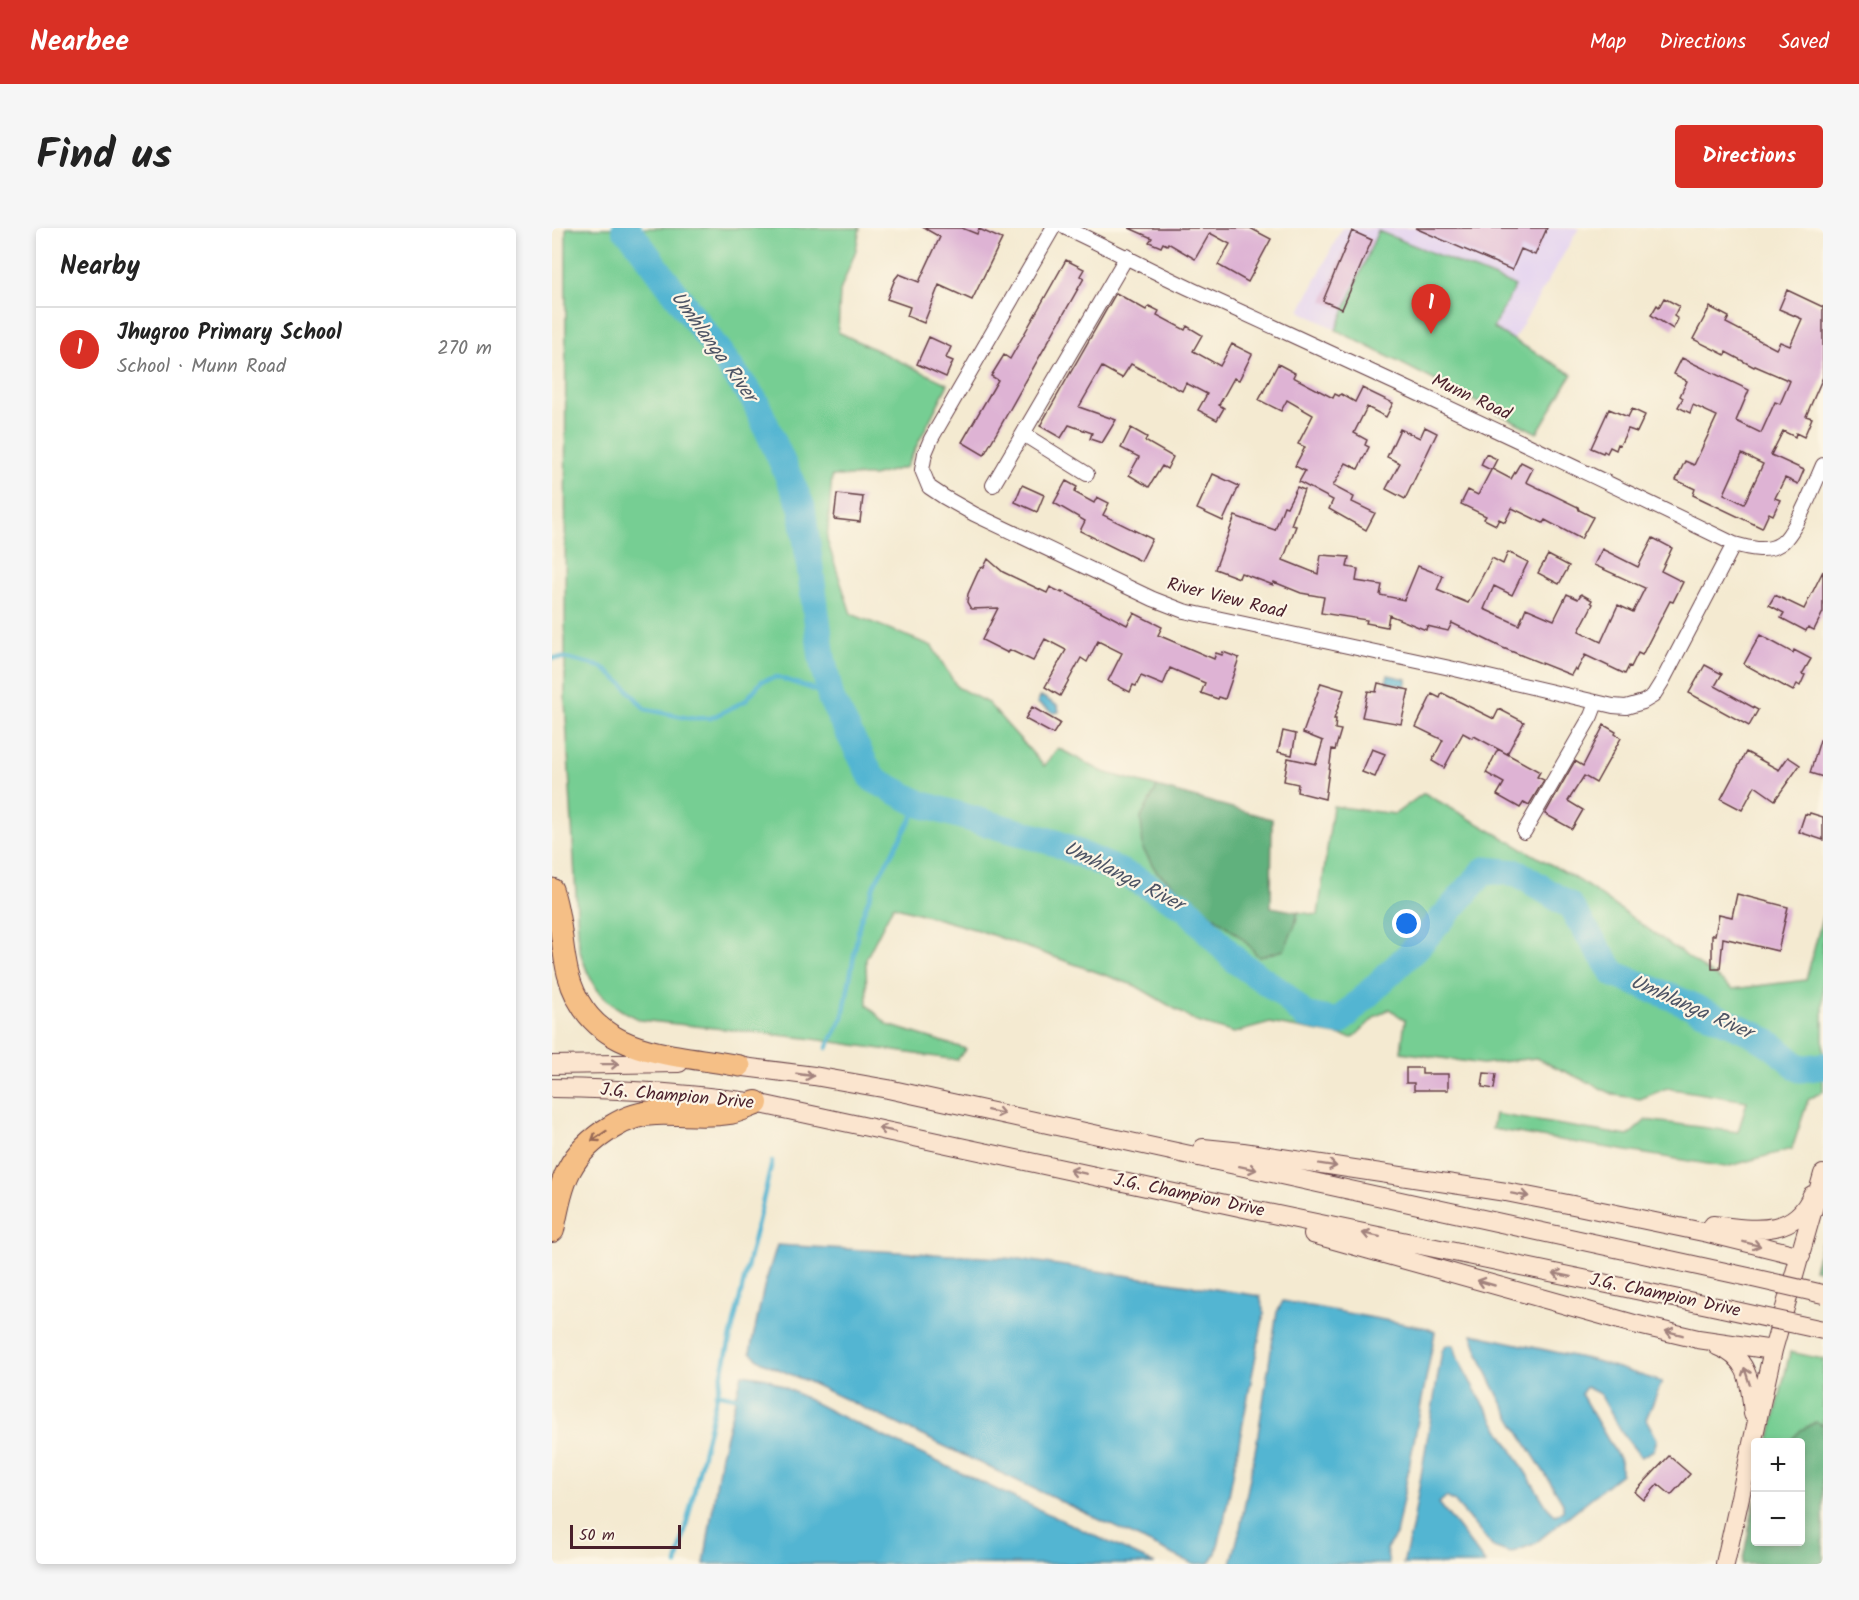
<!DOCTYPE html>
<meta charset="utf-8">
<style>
:root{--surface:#fff;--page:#f6f6f6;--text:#222;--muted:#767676;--line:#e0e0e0;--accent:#d93025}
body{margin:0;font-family:Kalam,sans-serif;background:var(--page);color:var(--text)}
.controls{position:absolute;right:18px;bottom:18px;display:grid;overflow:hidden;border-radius:6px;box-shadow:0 3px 9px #0003}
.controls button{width:54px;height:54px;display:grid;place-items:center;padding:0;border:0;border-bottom:2px solid var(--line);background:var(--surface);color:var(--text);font:30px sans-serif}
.scale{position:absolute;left:18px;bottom:15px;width:111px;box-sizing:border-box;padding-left:6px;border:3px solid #4a1f2b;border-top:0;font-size:16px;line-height:21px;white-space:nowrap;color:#4a1f2b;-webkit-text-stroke:4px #fcf5e5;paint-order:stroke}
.you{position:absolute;left:855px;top:696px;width:21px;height:21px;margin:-15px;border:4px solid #fff;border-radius:50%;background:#1a73e8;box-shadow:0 0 0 9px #1a73e833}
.badge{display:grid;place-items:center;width:39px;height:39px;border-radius:50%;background:var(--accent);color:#fff;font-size:20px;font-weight:700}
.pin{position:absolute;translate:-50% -50px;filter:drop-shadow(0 2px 3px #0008)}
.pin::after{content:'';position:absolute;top:32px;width:21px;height:18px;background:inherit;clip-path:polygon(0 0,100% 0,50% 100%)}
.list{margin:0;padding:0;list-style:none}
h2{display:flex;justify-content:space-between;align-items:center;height:78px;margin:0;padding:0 24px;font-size:26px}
h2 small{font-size:20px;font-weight:400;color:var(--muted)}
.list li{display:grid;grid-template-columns:39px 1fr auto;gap:18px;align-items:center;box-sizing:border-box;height:84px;padding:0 24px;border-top:2px solid var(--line)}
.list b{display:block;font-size:22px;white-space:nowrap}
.list p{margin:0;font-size:20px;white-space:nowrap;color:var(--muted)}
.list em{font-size:20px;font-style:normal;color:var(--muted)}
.map{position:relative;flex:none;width:1271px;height:1336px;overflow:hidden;border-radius:6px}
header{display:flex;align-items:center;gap:36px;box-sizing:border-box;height:84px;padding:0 30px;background:var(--accent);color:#fff}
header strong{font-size:28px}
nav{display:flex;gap:33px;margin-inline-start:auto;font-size:21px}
.intro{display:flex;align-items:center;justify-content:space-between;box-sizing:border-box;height:144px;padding:0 36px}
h1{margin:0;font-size:42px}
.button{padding:15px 27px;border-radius:6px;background:var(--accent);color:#fff;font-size:21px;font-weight:700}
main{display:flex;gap:36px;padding:0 36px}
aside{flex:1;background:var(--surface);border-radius:6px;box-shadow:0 3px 9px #0003}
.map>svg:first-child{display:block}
.built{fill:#e4d3f1}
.green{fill:#76ce93;stroke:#60765f;stroke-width:1.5}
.forest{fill:#60b17d;stroke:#556854;stroke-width:1.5}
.water{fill:#53b5d2;stroke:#4e6a7e;stroke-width:1.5}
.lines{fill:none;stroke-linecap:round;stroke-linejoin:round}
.stream{stroke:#53b5d2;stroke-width:4.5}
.river{stroke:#53b5d2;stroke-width:27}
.building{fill:#deb3d4;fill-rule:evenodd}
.street-casing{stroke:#643d44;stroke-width:16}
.secondary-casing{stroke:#643d44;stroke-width:20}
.primary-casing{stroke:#643d44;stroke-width:23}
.highway-casing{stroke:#643d44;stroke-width:26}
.street{stroke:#fff;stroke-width:14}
.secondary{stroke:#fbe5cf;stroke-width:18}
.primary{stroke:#f5bf86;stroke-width:21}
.highway{stroke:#f5bf86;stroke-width:24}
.secondary-bridge-casing{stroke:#643d44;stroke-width:20;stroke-linecap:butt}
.secondary-bridge{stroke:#fbe5cf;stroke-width:18}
.oneway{stroke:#a2827d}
.oneway2{stroke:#976754}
.labels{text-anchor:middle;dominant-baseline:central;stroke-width:4.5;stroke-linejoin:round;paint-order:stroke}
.street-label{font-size:18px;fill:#4a1f2b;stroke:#fcf5e5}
.water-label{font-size:20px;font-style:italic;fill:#4d5465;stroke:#fcf5e5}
</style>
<header>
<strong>Nearbee</strong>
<nav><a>Map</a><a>Directions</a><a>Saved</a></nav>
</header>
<div class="intro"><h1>Find us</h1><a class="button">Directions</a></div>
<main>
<aside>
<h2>Nearby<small></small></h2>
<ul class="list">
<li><span class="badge">1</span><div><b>Jhugroo Primary School</b><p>School · Munn Road</p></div><em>270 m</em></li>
</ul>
</aside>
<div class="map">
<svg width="1271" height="1336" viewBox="0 0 1271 1336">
<rect width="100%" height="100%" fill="#fcf5e5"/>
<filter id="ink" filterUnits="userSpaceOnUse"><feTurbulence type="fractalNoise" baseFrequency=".0167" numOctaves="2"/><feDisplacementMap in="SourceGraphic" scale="12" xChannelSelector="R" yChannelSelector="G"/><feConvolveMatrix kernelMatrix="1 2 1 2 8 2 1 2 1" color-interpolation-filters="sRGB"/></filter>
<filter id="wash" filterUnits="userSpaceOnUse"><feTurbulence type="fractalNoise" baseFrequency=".008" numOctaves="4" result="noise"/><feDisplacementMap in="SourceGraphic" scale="24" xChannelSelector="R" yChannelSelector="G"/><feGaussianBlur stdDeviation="1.35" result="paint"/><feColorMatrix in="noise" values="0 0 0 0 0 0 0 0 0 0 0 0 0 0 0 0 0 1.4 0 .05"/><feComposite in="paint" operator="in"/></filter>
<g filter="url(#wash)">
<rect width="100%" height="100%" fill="#f4ead1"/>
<path class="built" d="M 790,0 L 1027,0 L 962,111 L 1020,146 L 985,205 L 748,83 Z"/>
<path class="green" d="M 14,0 L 308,0 L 304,22 L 288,63 L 286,104 L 396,156 L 354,239 L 321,248 L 280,248 L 275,312 L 299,386 L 380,418 L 405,459 L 436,475 L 492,538 L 506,520 L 551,544 L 605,559 L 589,590 L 604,643 L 692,712 L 707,729 L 743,697 L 746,684 L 766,687 L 781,578 L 843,586 L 872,565 L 1028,653 L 1181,761 L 1254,752 L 1271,687 L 1271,863 L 1256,872 L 1240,921 L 1174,939 L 940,901 L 943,886 L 1076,908 L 1094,892 L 1186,904 L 1195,873 L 1115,860 L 1088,871 L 1063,867 L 984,830 L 930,836 L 849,824 L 853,792 L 837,781 L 823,789 L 801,810 L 718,795 L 682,805 L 645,794 L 584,758 L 429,703 L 341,678 L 314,731 L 315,777 L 336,797 L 414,821 L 405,832 L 254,810 L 88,792 C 49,774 39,760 27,720 L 13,472 Z
M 826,3 L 963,58 L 941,100 L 1020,146 L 985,205 L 784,102 Z
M 1238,1124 L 1271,1131 L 1271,1197 L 1263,1194 L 1249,1202 L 1237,1214 L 1217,1214 Z"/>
<path class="forest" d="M 605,559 L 720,591 L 719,679 L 746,684 L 743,697 L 732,722 L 707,729 L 692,712 L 604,643 L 591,621 L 589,590 Z
M 1271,1011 L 1271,1043 L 1262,1041 Z
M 1264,1194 L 1271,1197 L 1271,1336 L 1190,1336 L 1203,1272 L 1204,1314 L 1248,1314 L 1248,1214 L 1237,1214 L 1249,1202 Z"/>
<path class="water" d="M 836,447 L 855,451 L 853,458 L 834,454 Z
M 489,468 L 506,478 L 507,484 L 502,485 L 485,475 Z
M 225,1017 L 467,1031 L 708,1068 L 712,1086 L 671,1298 L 664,1325 L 658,1335 L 641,1336 L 259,1155 L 210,1134 L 198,1124 L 212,1059 Z
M 731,1073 L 875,1100 L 883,1104 L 844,1307 L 834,1321 L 837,1336 L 679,1336 L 688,1301 L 705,1213 L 725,1084 Z
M 920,1106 L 1044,1133 L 1110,1154 L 1094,1191 L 1105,1211 L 1102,1222 L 1089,1229 L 1070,1205 L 1048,1166 L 1034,1159 L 1029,1166 L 1069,1234 L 1069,1246 L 982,1316 L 958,1325 L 941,1319 L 902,1273 L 894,1269 L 887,1275 L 934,1336 L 851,1336 L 860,1301 L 890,1123 L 895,1117 L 902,1117 L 906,1131 L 923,1162 L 995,1279 L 1003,1287 L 1011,1283 L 1011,1275 C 979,1221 939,1168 920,1106 Z
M 190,1146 L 215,1150 L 290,1189 L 603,1336 L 152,1336 L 169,1227 Z"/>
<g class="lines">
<path class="stream" d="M 0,430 L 13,430 L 50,439 L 72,457 L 93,481 L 136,490 L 159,490 L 193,473 L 210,453 L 225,449 L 258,460 L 279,471
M 275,820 L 291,789 L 308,693 L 323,655 L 368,576
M 164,1165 L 184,1169
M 125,1336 L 220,934"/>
<path class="river" d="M 73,0 L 84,12 L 203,173 L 250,279 L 270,430 L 279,471 L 321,551 L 368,576 L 504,615 L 582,650 L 635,680 L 684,733 L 730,765 L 752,787 L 787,794 L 864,720 L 933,642 L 966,645 L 1018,678 L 1062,746 L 1122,770 L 1200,805 L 1221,818 L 1248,841 L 1271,838"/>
</g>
<g id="blocks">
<path class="building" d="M 372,0 L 410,0 L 425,6 L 427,1 L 450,11 L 420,72 L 387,57 L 372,95 L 355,88 L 358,79 L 335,71 L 343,51 L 347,46 L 367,54 L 388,9 Z
M 577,0 L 698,0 L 719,11 L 696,54 L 666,37 L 678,16 L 658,5 L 643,31 L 616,15 L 615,17 L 611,15 L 609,19 L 597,14 L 600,10 Z
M 863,0 L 995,0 L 983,27 L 969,21 L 960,42 Z
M 800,3 L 820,12 L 790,81 L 771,73 Z
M 514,32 L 532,41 L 528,48 L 532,50 L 432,227 L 410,214 L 446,152 L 439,148 L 452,127 L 458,131 Z
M 1235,62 L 1271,79 L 1271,149 L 1254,188 L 1260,190 L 1252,209 L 1244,205 L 1243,209 L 1231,203 L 1219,227 L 1252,242 L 1246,256 L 1233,250 L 1223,270 L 1228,272 L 1221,287 L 1217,285 L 1210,300 L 1141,267 L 1143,261 L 1124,252 L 1133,233 L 1142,237 L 1165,188 L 1141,177 L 1138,185 L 1126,179 L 1131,170 L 1128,168 L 1135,153 L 1122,146 L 1130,130 L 1197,162 L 1184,193 L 1209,205 L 1223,174 L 1228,176 L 1238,153 L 1203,138 L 1202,139 L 1174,124 L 1173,127 L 1141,111 L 1158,79 L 1177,89 L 1174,95 L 1224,121 L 1228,114 L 1238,118 L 1250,91 L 1227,81 ZM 1190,226 L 1211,236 L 1192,276 L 1172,266 Z
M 564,65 L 594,82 L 597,78 L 607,83 L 605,87 L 633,102 L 635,98 L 650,107 L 641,123 L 668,138 L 680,116 L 700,126 L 687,152 L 682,150 L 667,177 L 672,180 L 665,192 L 646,182 L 655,166 L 634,155 L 630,163 L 579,136 L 570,150 L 550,139 L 527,179 L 564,192 L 550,215 L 538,211 L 540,205 L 517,197 L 509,210 L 488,198 Z
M 1112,70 L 1127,78 L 1122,88 L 1126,91 L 1121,101 L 1099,87 L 1105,77 L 1107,79 Z
M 377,109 L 399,119 L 394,130 L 401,133 L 394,149 L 365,136 Z
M 726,136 L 743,145 L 741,149 L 781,170 L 783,166 L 787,168 L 789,166 L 803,174 L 810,160 L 841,175 L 834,189 L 815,179 L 802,205 L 815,212 L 813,217 L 817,219 L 806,241 L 794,235 L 781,258 L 802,269 L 800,274 L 823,285 L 814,302 L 777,281 L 781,272 L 747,254 L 753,243 L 743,238 L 753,219 L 746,216 L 761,187 L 735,172 L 729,183 L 707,172 Z
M 1057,181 L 1076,189 L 1080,181 L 1093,187 L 1085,204 L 1076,201 L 1068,217 L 1066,216 L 1064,222 L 1058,219 L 1055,225 L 1052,223 L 1051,225 L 1039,220 Z
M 873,199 L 885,205 L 853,271 L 834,261 L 848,235 L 835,229 L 848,201 L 868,210 Z
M 579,200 L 595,209 L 593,213 L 621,229 L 615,241 L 610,238 L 597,259 L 577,247 L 587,229 L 569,220 Z
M 934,226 L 945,231 L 940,241 L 959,251 L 969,234 L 981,240 L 974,254 L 1026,279 L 1027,282 L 1041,289 L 1029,311 L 993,292 L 991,295 L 960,280 L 953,294 L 947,291 L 944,297 L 932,291 L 934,288 L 909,276 L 916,262 L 926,267 L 939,242 L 929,237 Z
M 661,246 L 687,258 L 671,293 L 645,281 Z
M 514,253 L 525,259 L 522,264 L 542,275 L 545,269 L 557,275 L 551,287 L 600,311 L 589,333 L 528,303 L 533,293 L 502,275 Z
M 470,257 L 492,267 L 485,284 L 463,274 Z
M 745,259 L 752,262 L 739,297 L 744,298 L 731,332 L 766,346 L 769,327 L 797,329 L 795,339 L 806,341 L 804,353 L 830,357 L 828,367 L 852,372 L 866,338 L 891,348 L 885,362 L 916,375 L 940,330 L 951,336 L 956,324 L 976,334 L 960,367 L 942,358 L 932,381 L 967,397 L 974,380 L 1002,392 L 1015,366 L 1026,371 L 1029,366 L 1040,372 L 1039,374 L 1041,376 L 1027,403 L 1049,414 L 1066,377 L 1081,384 L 1093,360 L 1042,337 L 1050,321 L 1086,339 L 1101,310 L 1120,320 L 1109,343 L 1131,354 L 1121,374 L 1118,373 L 1090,427 L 1086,425 L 1079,439 L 1077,438 L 1073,446 L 1033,427 L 1025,442 L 1023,440 L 1019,447 L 951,420 L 900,395 L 896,403 L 875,398 L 874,402 L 837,387 L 835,399 L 814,395 L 815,392 L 769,385 L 772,369 L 749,365 L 722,354 L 721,357 L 689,345 L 687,350 L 663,341 L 683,288 L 723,302 L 732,278 L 735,279 Z
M 285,266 L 311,269 L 308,294 L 282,291 Z
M 996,327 L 1017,338 L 1007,356 L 986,345 Z
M 436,331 L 451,344 L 495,365 L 498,359 L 510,365 L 510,363 L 575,397 L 582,385 L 610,399 L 606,407 L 662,431 L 664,425 L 670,427 L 671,424 L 687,430 L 673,471 L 667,469 L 666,471 L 649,465 L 653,455 L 618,440 L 611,457 L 589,448 L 584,458 L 581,457 L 578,464 L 556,453 L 570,425 L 546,413 L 535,434 L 529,430 L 508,468 L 493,459 L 514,422 L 493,411 L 481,433 L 458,422 L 456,425 L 430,412 L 446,380 L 419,381 L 415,374 L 416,366 L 426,344 L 429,340 L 432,339 Z
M 1271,343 L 1271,384 L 1262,402 L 1256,399 L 1254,403 L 1229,390 L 1232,385 L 1217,377 L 1223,367 L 1252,381 Z
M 1208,407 L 1241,425 L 1242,422 L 1259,431 L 1250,446 L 1253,447 L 1248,458 L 1245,456 L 1241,463 L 1192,436 Z
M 1153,437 L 1170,446 L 1163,458 L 1206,482 L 1197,498 L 1137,465 Z
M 769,455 L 792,462 L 782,491 L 784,491 L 783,501 L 789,502 L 783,522 L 780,521 L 773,571 L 745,564 L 746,556 L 732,553 L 736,530 L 764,536 L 771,513 L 751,505 Z
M 826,455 L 857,462 L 849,496 L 810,489 L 816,463 L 824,464 Z
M 890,465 L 942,491 L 947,481 L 972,494 L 955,526 L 922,508 L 920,510 L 911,505 L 892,540 L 880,533 L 891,512 L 864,499 L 880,466 L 888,470 Z
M 480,479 L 508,495 L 501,506 L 473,491 Z
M 1052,497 L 1064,504 L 1063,506 L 1069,510 L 1044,555 L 1032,548 L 1016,573 L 1031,582 L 1020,601 L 993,586 L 1023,533 L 1031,538 Z
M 731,503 L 744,506 L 740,527 L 726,524 Z
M 1268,512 L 1271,512 L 1271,549 L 1258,545 Z
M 820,521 L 833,526 L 823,549 L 810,544 Z
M 946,521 L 988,544 L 985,549 L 992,552 L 977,577 L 972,574 L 968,580 L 945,567 L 952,555 L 934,545 Z
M 1194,524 L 1227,542 L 1236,529 L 1248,537 L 1223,572 L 1203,558 L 1190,582 L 1169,571 Z
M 1258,585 L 1271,589 L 1271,612 L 1247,604 L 1253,586 L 1257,587 Z
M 1185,666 L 1236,679 L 1226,723 L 1171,710 L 1168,741 L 1160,741 L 1160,707 L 1163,707 L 1167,686 L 1180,689 Z
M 854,840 L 870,840 L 870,846 L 896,846 L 896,862 L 862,862 L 862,855 L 854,855 Z
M 932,845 L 944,846 L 942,861 L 930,859 Z
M 1117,1228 L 1138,1246 L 1119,1267 L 1106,1256 L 1092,1272 L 1083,1264 Z"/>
</g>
</g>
<g filter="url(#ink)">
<use href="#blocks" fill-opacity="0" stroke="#643d44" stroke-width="1.5"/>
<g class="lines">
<g class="street-casing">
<path id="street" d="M 501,0 L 379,211 L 373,225 L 370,242 L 377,259 L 392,269 L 422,286 L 601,371 L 632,383 L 898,440 L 1061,478 L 1074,479 L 1091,474 L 1101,468 L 1111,452 L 1182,316
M 514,0 C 557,20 598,42 641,62 C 822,144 1003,229 1182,316 C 1196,320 1215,325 1228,316 C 1243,307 1263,255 1271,237
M 471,206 L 535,246
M 441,257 L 575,28
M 972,604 L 1039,488 L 1044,475"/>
</g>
<g class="secondary-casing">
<path id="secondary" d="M 0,837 L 127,835
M 176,837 L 262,848 L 336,861 L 1201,1050
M 0,860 C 69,861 136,865 204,875 L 706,983 L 1170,1080
M 651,920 L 691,924 L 954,964 L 1021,977 L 1156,1005 L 1249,1028
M 1161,997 C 1198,1001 1242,1011 1260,967
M 761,1006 L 1082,1096 L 1146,1111 L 1221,1122
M 1165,1118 C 1198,1130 1198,1156 1201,1186
M 1173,1336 L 1221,1122 L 1271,946"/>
</g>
<g class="primary-casing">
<path id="primary" d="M 0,661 C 10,689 9,718 16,746 C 38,830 118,824 188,838"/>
</g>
<g class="highway-casing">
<path id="highway" d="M 0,1002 C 10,953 15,926 60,899 C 73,891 89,885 104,885 C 128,884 154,888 178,884 C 187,882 196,878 204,875"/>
</g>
<use href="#street" class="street"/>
<use href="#secondary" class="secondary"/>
<use href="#primary" class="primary"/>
<use href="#highway" class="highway"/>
<g class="secondary-bridge-casing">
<path id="secondary-bridge" d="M 1201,1050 L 1271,1066
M 1170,1080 L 1271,1102"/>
</g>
<use href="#secondary-bridge" class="secondary-bridge"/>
</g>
<defs><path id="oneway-shaft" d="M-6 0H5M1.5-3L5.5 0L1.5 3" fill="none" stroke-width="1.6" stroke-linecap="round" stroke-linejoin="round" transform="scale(1.5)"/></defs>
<g class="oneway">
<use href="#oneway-shaft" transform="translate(58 836) rotate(-1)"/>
<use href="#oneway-shaft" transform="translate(253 847) rotate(8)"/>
<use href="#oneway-shaft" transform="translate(444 884) rotate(12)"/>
<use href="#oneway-shaft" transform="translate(335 902) rotate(-168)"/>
<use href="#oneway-shaft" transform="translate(776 937) rotate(9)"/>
<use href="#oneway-shaft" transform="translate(696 940) rotate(12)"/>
<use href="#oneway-shaft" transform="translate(526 944) rotate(-168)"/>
<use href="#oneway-shaft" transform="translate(968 967) rotate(10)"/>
<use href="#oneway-shaft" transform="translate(819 1007) rotate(-168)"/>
<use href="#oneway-shaft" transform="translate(1200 1016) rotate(14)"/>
<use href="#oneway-shaft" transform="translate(1010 1047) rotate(-168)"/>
<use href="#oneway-shaft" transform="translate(934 1055) rotate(-164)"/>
<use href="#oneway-shaft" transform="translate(1122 1105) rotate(-166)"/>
<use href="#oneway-shaft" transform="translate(1195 1148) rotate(-108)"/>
</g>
<use class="oneway2" href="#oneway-shaft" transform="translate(47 908) rotate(146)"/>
</g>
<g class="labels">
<g class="street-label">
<text transform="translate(919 170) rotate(25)">Munn Road</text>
<text transform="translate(674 371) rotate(14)">River View Road</text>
<text transform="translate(125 869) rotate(5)">J.G. Champion Drive</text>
<text transform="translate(637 968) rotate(12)">J.G. Champion Drive</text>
<text transform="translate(1113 1068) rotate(12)">J.G. Champion Drive</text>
</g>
<g class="water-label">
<text transform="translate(161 119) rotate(54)">Umhlanga River</text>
<text transform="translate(571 649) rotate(27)">Umhlanga River</text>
<text transform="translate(1139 780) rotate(24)">Umhlanga River</text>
</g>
</g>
</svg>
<div class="controls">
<button>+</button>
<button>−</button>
</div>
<div class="scale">50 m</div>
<div class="you"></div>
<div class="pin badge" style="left:879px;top:106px">1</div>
</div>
</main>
